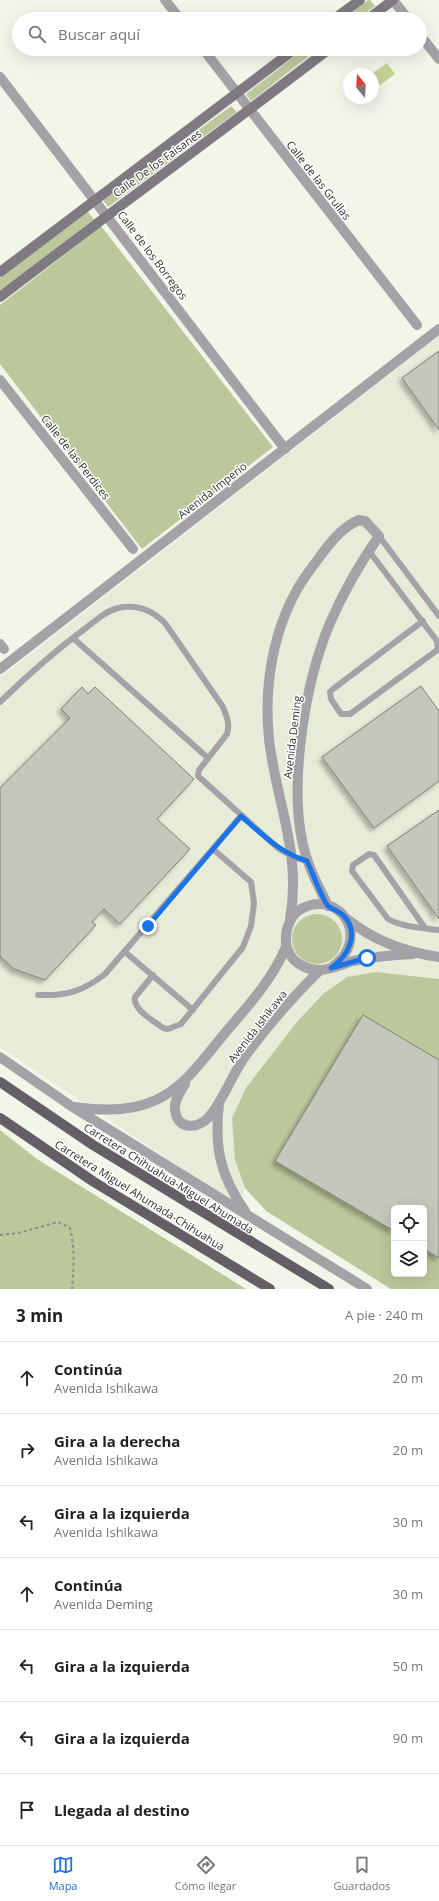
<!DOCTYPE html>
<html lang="es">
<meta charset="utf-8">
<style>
:root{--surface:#fff;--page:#f2f2f2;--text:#222;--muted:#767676;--line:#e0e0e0;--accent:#1a73e8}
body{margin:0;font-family:"Open Sans",sans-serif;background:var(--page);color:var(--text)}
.controls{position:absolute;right:12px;bottom:12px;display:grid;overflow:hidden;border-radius:6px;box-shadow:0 4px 16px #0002}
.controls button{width:36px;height:36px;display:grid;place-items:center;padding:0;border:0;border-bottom:1px solid var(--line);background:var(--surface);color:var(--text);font:20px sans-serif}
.compass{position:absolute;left:343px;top:68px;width:36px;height:36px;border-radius:50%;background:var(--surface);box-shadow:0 4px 16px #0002;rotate:342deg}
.stop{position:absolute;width:12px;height:12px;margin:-9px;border:3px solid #1a73e8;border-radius:50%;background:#fff}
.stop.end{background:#1a73e8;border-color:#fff;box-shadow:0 1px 4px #0008}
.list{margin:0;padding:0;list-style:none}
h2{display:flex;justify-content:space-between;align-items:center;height:52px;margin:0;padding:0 16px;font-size:17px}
h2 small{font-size:13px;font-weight:400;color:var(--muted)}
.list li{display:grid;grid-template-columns:26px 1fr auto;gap:12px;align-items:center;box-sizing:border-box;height:72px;padding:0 16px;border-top:1px solid var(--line)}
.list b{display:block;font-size:15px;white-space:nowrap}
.list p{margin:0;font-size:13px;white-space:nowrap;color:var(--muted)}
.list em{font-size:13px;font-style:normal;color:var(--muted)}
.icon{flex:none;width:22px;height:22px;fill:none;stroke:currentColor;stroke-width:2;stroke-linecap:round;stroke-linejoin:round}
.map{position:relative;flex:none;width:439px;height:1289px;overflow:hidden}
.search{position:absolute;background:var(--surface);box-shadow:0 4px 16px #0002;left:12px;right:12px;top:12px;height:44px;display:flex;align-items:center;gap:10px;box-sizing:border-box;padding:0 14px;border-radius:22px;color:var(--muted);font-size:15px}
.sheet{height:556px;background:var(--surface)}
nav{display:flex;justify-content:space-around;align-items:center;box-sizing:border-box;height:56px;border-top:1px solid var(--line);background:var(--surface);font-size:11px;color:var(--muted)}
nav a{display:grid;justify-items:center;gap:2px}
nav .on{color:var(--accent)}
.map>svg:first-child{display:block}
.built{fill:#e7ecd8}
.green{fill:#bdc79c;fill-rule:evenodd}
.water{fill:#c4d292}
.building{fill:#c4c7ba;stroke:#7f8277;filter:url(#shadow)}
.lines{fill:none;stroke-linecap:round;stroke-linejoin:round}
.path{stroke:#898c83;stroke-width:2;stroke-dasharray:3 3;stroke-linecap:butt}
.lane{stroke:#a5a2a7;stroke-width:6}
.street{stroke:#a5a2a7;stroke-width:10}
.secondary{stroke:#7f7a81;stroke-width:10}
.primary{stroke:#645f67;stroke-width:10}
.route{stroke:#1a73e8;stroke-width:5}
.labels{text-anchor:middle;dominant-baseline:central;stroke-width:3;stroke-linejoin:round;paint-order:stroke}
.street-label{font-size:11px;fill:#2f312c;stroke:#fff}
</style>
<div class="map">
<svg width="439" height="1289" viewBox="0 0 439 1289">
<defs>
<filter id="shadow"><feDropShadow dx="-3.5" dy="3.5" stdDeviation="2" flood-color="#0004"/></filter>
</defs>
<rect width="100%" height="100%" fill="#f2f6e9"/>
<path class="built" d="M 439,336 L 439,979 L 376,972 L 323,994 L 296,1023 L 272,1055 L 235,1160 L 245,1188 L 237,1205 L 0,1047 L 0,678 Z"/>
<path class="green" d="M 368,0 L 370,0 L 375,6 L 357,19 L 343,19 Z
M 304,49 L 318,49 L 251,101 L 246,94 Z
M 231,106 L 237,112 L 108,207 L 103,200 Z
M 87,211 L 94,219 L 0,291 L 0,278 Z
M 101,226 L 273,447 L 142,549 L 0,364 L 0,305 Z
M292 939a25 25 0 1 1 50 0a25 25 0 1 1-50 0Z
M 376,972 L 439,979 L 439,1289 L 391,1289 L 266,1211 L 245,1188 L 235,1160 L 232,1118 L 246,1088 L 296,1023 L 323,994 L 347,977 ZM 394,1208 L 424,1208 L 424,1274 L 394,1274 Z
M 0,1130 L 37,1159 L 246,1289 L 0,1289 Z"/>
<path class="water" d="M 387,63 L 395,74 L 380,85 L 372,74 Z"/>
<path class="building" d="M 439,351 L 439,430 L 402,378 Z
M 421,686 L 439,711 L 439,781 L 374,828 L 322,757 Z
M 82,687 L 88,694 L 95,687 L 194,779 L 157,819 L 190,849 L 120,924 L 104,909 L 92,922 L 96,925 L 45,980 L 14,969 L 0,956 L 0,788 L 70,718 L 61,709 Z
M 439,810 L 439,919 L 387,846 Z
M 363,1015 L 439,1060 L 439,1258 L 424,1249 L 424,1208 L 394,1208 L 394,1231 L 275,1161 Z"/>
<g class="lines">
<path class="path" d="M 0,1235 L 18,1233 L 58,1222 L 70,1228 C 75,1249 74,1268 72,1289"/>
<path class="lane" d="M 379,536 L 439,616
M 369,551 L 437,641 L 438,648 L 436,651 L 350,714 L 341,714 L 331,699 L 330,692 L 333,689 L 423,621
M 73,638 L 208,758
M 0,702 C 27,676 56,650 86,628 C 96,620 106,611 118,608 C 136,604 152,610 165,623 L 223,707 C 227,717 230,724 227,734 L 199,770 L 198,776 L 279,849 L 293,857 L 307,861
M 425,928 L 374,855 L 369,854 L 353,865 L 352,871 L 388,919 C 402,927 422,928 439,930
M 125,952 L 193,1010
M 153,975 L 135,997 C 132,1009 154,1021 163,1028 L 168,1029 L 181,1024 L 243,947 L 251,926 L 254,903 L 251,882 L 213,849
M 38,995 C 66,996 82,992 105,974 L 241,816"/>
<path class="street" d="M 165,0 L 180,19
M 393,0 L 408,19
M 420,35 L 439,59
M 203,49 L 417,325
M 0,77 L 285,449
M 0,380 L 133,549
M 0,644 L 4,649
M 0,669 L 439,329
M 290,919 C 302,853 276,802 269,739 C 263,680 275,614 313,566 C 325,550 339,528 359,520 L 365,521 L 379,536 C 360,563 343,593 330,623 C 304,685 285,798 308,862 C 313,877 321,891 328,906
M 347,919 C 374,941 404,952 439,957
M 331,968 C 373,939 340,888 301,909 C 291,915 286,927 286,938 C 285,948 291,960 301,965 C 307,969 314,970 321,970 C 332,969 343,964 353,961 C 373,957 393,955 413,954
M 0,1057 L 71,1106 L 367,1289
M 185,1084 C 181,1091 174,1100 175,1109 C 176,1129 196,1130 208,1118 C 223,1101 231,1077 244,1058 C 266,1027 293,997 320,970
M 219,1104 C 214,1146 220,1176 245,1211
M 75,1107 C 102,1111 131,1112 156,1100 C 186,1086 204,1058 225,1033 C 248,1006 272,980 286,947"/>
<path class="secondary" d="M 334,19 L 360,0
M 368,19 L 393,0
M 0,272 L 295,49
M 0,297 C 109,213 220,133 329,49"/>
<path class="primary" d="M 0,1082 L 93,1145 L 329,1289
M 0,1118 L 94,1182 L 270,1289"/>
</g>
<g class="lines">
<path class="route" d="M 148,926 L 241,816 C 262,834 280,853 307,861 C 312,871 322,899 328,906 C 333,910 339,911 344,916 C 360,934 348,956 331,968 L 367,958"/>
</g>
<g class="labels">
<g class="street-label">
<text transform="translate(157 163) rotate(-36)">Calle De los Faisanes</text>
<text transform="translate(319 180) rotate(52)">Calle de las Grullas</text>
<text transform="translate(153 255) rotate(53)">Calle de los Borregos</text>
<text transform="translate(76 457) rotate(52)">Calle de las Perdices</text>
<text transform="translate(212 490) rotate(-38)">Avenida Imperio</text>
<text transform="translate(292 737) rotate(-83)">Avenida Deming</text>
<text transform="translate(257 1026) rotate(-52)">Avenida Ishikawa</text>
<text transform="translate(169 1178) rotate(32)">Carretera Chihuahua-Miguel Ahumada</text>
<text transform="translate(140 1195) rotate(32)">Carretera Miguel Ahumada-Chihuahua</text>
</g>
</g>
</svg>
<div class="controls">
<button><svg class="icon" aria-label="locate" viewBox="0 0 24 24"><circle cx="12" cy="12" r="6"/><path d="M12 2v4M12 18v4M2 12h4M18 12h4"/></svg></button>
<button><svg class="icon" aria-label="layers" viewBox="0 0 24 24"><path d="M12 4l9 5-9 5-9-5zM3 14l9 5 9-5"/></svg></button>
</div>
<svg class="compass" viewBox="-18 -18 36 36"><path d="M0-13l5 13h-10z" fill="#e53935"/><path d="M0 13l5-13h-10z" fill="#767676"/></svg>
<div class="stop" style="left:367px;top:958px"></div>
<div class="stop end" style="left:148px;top:926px"></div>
<div class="search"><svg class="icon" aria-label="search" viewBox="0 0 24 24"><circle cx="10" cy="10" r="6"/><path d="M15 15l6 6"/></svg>Buscar aquí</div>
</div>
<section class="sheet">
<h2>3 min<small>A pie · 240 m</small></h2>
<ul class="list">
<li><svg class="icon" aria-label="ahead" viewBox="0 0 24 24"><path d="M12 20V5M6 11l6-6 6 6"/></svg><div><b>Continúa</b><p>Avenida Ishikawa</p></div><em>20 m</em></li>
<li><svg class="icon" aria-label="right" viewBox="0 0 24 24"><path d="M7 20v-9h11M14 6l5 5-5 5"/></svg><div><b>Gira a la derecha</b><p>Avenida Ishikawa</p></div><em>20 m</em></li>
<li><svg class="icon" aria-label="left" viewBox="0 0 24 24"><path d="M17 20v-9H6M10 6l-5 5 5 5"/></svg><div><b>Gira a la izquierda</b><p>Avenida Ishikawa</p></div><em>30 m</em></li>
<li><svg class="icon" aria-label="ahead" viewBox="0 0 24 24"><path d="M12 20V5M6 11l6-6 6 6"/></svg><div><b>Continúa</b><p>Avenida Deming</p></div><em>30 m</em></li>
<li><svg class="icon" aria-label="left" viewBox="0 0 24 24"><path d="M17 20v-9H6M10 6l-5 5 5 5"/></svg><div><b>Gira a la izquierda</b></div><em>50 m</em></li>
<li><svg class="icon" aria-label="left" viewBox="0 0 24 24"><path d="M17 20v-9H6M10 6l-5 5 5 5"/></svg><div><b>Gira a la izquierda</b></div><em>90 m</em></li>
<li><svg class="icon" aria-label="arrive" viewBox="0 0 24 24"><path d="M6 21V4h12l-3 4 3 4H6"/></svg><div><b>Llegada al destino</b></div></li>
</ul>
</section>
<nav>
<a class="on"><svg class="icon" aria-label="map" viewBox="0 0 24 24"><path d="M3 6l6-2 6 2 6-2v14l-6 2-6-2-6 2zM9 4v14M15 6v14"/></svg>Mapa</a>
<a><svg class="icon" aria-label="directions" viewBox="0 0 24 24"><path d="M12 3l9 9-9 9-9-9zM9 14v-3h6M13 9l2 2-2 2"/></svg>Cómo llegar</a>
<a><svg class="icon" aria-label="saved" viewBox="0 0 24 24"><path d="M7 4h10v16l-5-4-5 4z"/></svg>Guardados</a>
</nav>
